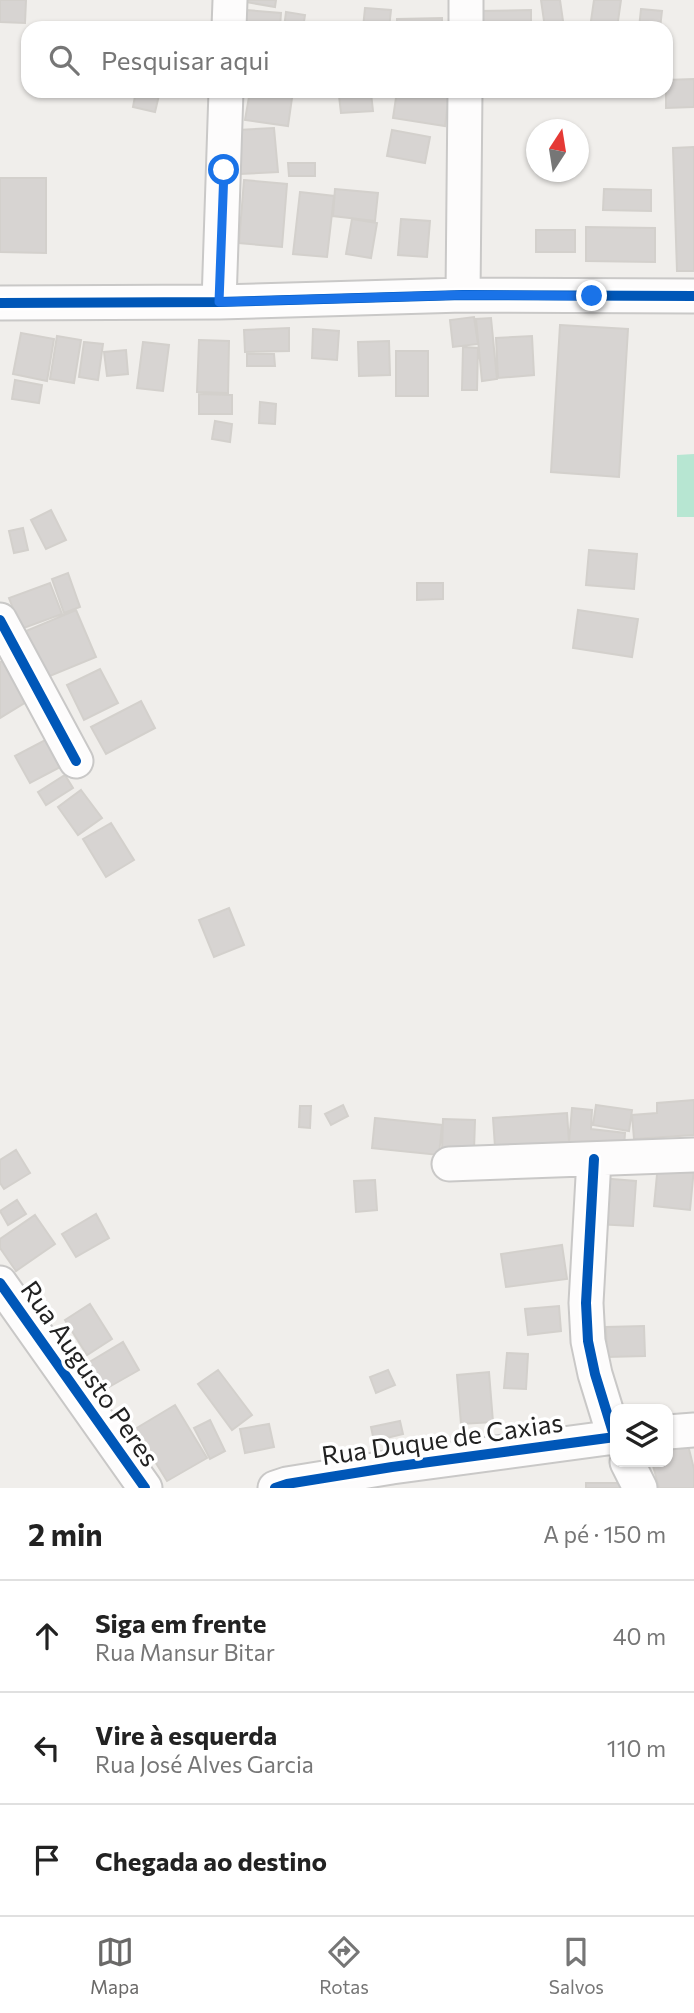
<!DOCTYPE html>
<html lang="pt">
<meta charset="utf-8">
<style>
:root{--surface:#fff;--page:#f2f2f2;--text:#222;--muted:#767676;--line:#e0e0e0;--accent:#6a6968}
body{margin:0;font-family:Commissioner,sans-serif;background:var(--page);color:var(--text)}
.controls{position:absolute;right:21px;bottom:21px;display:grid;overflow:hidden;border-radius:14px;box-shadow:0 2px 5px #0004}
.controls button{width:63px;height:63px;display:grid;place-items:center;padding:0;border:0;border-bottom:2px solid var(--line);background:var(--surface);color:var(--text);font:35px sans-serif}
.compass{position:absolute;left:526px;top:119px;width:63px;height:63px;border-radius:50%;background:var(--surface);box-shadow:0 2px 5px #0004;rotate:12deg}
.stop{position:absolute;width:21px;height:21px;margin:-16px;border:5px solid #1a73e8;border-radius:50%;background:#fff}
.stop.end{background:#1a73e8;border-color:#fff;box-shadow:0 2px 7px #0008}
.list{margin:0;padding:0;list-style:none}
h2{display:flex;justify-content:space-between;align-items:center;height:91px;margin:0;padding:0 28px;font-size:30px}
h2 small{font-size:23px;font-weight:400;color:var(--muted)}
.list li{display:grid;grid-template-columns:46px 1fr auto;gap:21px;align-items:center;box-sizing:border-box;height:112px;padding:0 28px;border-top:2px solid var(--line)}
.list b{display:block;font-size:26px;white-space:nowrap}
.list p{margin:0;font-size:23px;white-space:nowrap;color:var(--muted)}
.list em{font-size:23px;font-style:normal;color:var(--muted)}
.icon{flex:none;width:38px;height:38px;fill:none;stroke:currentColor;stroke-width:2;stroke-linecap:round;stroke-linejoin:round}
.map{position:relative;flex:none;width:694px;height:1488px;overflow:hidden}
.search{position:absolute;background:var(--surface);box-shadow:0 2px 5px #0004;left:21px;right:21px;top:21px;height:77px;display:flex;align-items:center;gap:18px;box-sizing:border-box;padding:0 24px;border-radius:21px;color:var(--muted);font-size:26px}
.sheet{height:427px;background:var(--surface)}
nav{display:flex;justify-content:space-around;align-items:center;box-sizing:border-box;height:98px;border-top:2px solid var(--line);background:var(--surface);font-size:19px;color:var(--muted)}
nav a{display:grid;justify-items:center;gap:4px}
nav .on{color:var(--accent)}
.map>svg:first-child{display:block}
.pitch{fill:#b7e6d2}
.building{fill:#d7d4d2;stroke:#d3d0cc;stroke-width:2}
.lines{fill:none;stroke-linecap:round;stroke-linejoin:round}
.minor-casing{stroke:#c9c8c7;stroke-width:37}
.minor{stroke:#fdfcfc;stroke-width:33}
.cycleway-casing{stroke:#fff;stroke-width:15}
.cycleway{stroke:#0057b8;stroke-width:10}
.route{stroke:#1a73e8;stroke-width:9}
.labels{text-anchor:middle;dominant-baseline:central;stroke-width:7;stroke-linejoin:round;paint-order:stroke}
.street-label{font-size:26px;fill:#222;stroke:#fff}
</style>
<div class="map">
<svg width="694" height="1488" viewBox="0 0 694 1488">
<rect width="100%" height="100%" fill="#f0eeeb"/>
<path class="pitch" d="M 694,454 L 694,517 L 677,517 L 677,455 Z"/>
<path class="building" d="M 0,0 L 26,0 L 25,23 L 0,22 Z
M 247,0 L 276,0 L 275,7 L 246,2 Z
M 541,0 L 560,0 L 564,28 L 545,28 Z
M 594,0 L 621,0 L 617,28 L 590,28 Z
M 365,8 L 391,10 L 389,28 L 363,28 Z
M 641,9 L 662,11 L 660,28 L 639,28 Z
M 246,10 L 281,13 L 280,28 L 244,28 Z
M 531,10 L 531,28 L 480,28 L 479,11 Z
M 286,12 L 305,15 L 303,28 L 284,28 Z
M 442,18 L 442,28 L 397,28 L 397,19 Z
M 694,79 L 694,107 L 666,108 L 666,80 Z
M 136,91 L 160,91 L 155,112 L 133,107 Z
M 250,91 L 293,91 L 288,126 L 245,120 Z
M 397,91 L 449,93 L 445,126 L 393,118 Z
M 371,93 L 373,111 L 341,113 L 339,96 Z
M 274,128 L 278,172 L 240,174 L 238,130 Z
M 392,130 L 430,137 L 425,163 L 387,156 Z
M 694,147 L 694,271 L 677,271 L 673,148 Z
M 288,163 L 315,163 L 315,176 L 289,176 Z
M 0,178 L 46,178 L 46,253 L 0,252 Z
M 244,180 L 287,184 L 282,247 L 239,243 Z
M 335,189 L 378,193 L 375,221 L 333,216 Z
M 604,189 L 651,190 L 651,211 L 603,210 Z
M 300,192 L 334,196 L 327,257 L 293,254 Z
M 352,219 L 377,223 L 371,258 L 346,254 Z
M 401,219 L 430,221 L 427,257 L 398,255 Z
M 586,227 L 655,228 L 655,262 L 586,261 Z
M 536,230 L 575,230 L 575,252 L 536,252 Z
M 474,317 L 478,344 L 453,347 L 450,320 Z
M 491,318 L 497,379 L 482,381 L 476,319 Z
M 560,325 L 628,329 L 619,477 L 551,472 Z
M 289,328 L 289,351 L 245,352 L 244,330 Z
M 313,329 L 339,331 L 337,360 L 312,358 Z
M 21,333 L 54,339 L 47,381 L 13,374 Z
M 57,336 L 81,340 L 74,383 L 50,379 Z
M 532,336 L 534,375 L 498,378 L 496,338 Z
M 199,340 L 229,341 L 228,393 L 197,392 Z
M 389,341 L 390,375 L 359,376 L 358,342 Z
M 84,342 L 103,344 L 98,380 L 79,377 Z
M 143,342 L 169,345 L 163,391 L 137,388 Z
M 463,347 L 478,348 L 477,390 L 462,390 Z
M 126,350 L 128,374 L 107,376 L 104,352 Z
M 396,351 L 428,351 L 428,396 L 396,396 Z
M 247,354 L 274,354 L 275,366 L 247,366 Z
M 15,380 L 42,385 L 39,403 L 12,399 Z
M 199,394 L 232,395 L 232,414 L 199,414 Z
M 260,402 L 276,404 L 275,424 L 259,423 Z
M 215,421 L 232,424 L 230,442 L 212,439 Z
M 51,510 L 66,540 L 46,549 L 31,520 Z
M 23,528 L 28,550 L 14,553 L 9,531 Z
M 589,550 L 637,554 L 634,589 L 586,585 Z
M 68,573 L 80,607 L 64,613 L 52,579 Z
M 50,583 L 62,614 L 21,629 L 9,598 Z
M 417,583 L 443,583 L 443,599 L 417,600 Z
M 76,610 L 96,657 L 45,678 L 26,631 Z
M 578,610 L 638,619 L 632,657 L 573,648 Z
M 3,661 L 28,701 L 0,718 L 0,662 Z
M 100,669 L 118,703 L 84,720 L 67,685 Z
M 141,701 L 155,728 L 106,754 L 91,727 Z
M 49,738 L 64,765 L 30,783 L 15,756 Z
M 65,775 L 73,788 L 46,805 L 38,792 Z
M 81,790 L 102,818 L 78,835 L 58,807 Z
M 111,823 L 134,860 L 106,877 L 83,839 Z
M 229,908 L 244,945 L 214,957 L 199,920 Z
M 694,1100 L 694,1135 L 634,1139 L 632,1115 L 657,1113 L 657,1103 Z
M 343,1105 L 348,1116 L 331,1125 L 325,1114 Z
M 596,1105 L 632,1110 L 629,1131 L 593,1125 Z
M 300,1106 L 311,1106 L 310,1128 L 299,1127 Z
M 572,1108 L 592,1110 L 591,1129 L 625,1133 L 624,1148 L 569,1143 Z
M 567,1113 L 569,1142 L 495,1147 L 493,1118 Z
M 375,1118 L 442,1125 L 439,1155 L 372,1148 Z
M 443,1119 L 475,1120 L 474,1151 L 442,1150 Z
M 16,1150 L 30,1173 L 4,1189 L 0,1183 L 0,1160 Z
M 658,1164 L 694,1168 L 690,1210 L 654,1206 Z
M 599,1178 L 636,1181 L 633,1226 L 596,1224 Z
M 375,1180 L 377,1210 L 356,1212 L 354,1181 Z
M 17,1200 L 26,1214 L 8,1225 L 0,1211 Z
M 96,1214 L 109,1238 L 76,1257 L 62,1234 Z
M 35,1215 L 55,1244 L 16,1271 L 0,1248 L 0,1239 Z
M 562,1245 L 567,1279 L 506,1287 L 501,1254 Z
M 90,1304 L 112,1339 L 87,1355 L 65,1320 Z
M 559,1306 L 561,1331 L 528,1335 L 525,1309 Z
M 644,1326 L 645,1356 L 607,1357 L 606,1327 Z
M 123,1342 L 139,1370 L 102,1391 L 86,1364 Z
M 507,1353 L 528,1354 L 526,1389 L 504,1388 Z
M 218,1370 L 252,1415 L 232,1430 L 198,1384 Z
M 388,1370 L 395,1385 L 376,1393 L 370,1377 Z
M 489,1372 L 493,1422 L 461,1424 L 457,1375 Z
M 175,1405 L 207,1458 L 167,1481 L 135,1429 Z
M 210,1420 L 225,1451 L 210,1459 L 194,1428 Z
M 400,1421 L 403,1434 L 374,1441 L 371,1427 Z
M 269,1424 L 274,1447 L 245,1453 L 240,1429 Z
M 687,1441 L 694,1469 L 694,1488 L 659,1488 L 652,1462 L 668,1462 L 668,1446 Z
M 586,1483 L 624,1483 L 624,1488 L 586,1488 Z"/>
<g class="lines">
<g class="minor-casing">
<path id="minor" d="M 229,28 L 230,0
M 466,28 L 466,0
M 463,295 L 465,91
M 219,302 L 226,91
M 0,303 L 219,302 L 463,295 L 694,296
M 0,620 L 76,761
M 594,1159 L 586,1303 L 588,1341 L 595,1374 L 615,1439
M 449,1164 L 694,1155
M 0,1283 L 145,1488
M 668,1432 L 694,1430
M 627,1462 L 640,1488
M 275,1488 L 287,1484 L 392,1467 L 615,1437"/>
</g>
<use href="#minor" class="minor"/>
<g class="cycleway-casing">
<path id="cycleway" d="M 0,303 L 219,302 L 463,295 L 694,296
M 0,620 L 76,761
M 594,1159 L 586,1303 L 588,1341 L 595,1374 L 615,1439
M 0,1283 L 145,1488
M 275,1488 L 287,1484 L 392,1467 L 615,1437"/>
</g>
<use href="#cycleway" class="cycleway"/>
</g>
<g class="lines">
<path class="route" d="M 224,170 L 219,302 L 463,295 L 592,296"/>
</g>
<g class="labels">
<g class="street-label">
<text transform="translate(91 1373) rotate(55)">Rua Augusto Peres</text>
<text transform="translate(442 1438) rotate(-8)">Rua Duque de Caxias</text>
</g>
</g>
</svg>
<div class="controls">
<button><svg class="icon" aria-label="layers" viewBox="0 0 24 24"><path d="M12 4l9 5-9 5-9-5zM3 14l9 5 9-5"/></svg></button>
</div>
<svg class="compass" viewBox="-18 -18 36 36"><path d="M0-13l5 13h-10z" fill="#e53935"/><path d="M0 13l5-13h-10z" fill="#767676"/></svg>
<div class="stop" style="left:224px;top:170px"></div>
<div class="stop end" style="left:592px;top:296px"></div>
<div class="search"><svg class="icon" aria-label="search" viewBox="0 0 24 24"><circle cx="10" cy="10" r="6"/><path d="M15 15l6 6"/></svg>Pesquisar aqui</div>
</div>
<section class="sheet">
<h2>2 min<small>A pé · 150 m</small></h2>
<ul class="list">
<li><svg class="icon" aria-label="ahead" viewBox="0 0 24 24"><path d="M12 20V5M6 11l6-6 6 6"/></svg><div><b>Siga em frente</b><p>Rua Mansur Bitar</p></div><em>40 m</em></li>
<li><svg class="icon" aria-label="left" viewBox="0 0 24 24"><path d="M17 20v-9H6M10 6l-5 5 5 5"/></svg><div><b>Vire à esquerda</b><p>Rua José Alves Garcia</p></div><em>110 m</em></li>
<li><svg class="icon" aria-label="arrive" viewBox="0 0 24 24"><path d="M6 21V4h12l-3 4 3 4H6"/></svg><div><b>Chegada ao destino</b></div></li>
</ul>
</section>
<nav>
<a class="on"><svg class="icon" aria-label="map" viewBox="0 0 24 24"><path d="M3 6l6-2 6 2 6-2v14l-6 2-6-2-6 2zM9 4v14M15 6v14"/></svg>Mapa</a>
<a><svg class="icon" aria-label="directions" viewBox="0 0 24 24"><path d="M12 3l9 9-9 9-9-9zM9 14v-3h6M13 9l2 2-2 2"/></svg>Rotas</a>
<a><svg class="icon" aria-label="saved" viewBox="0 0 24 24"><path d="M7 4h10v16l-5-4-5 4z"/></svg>Salvos</a>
</nav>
